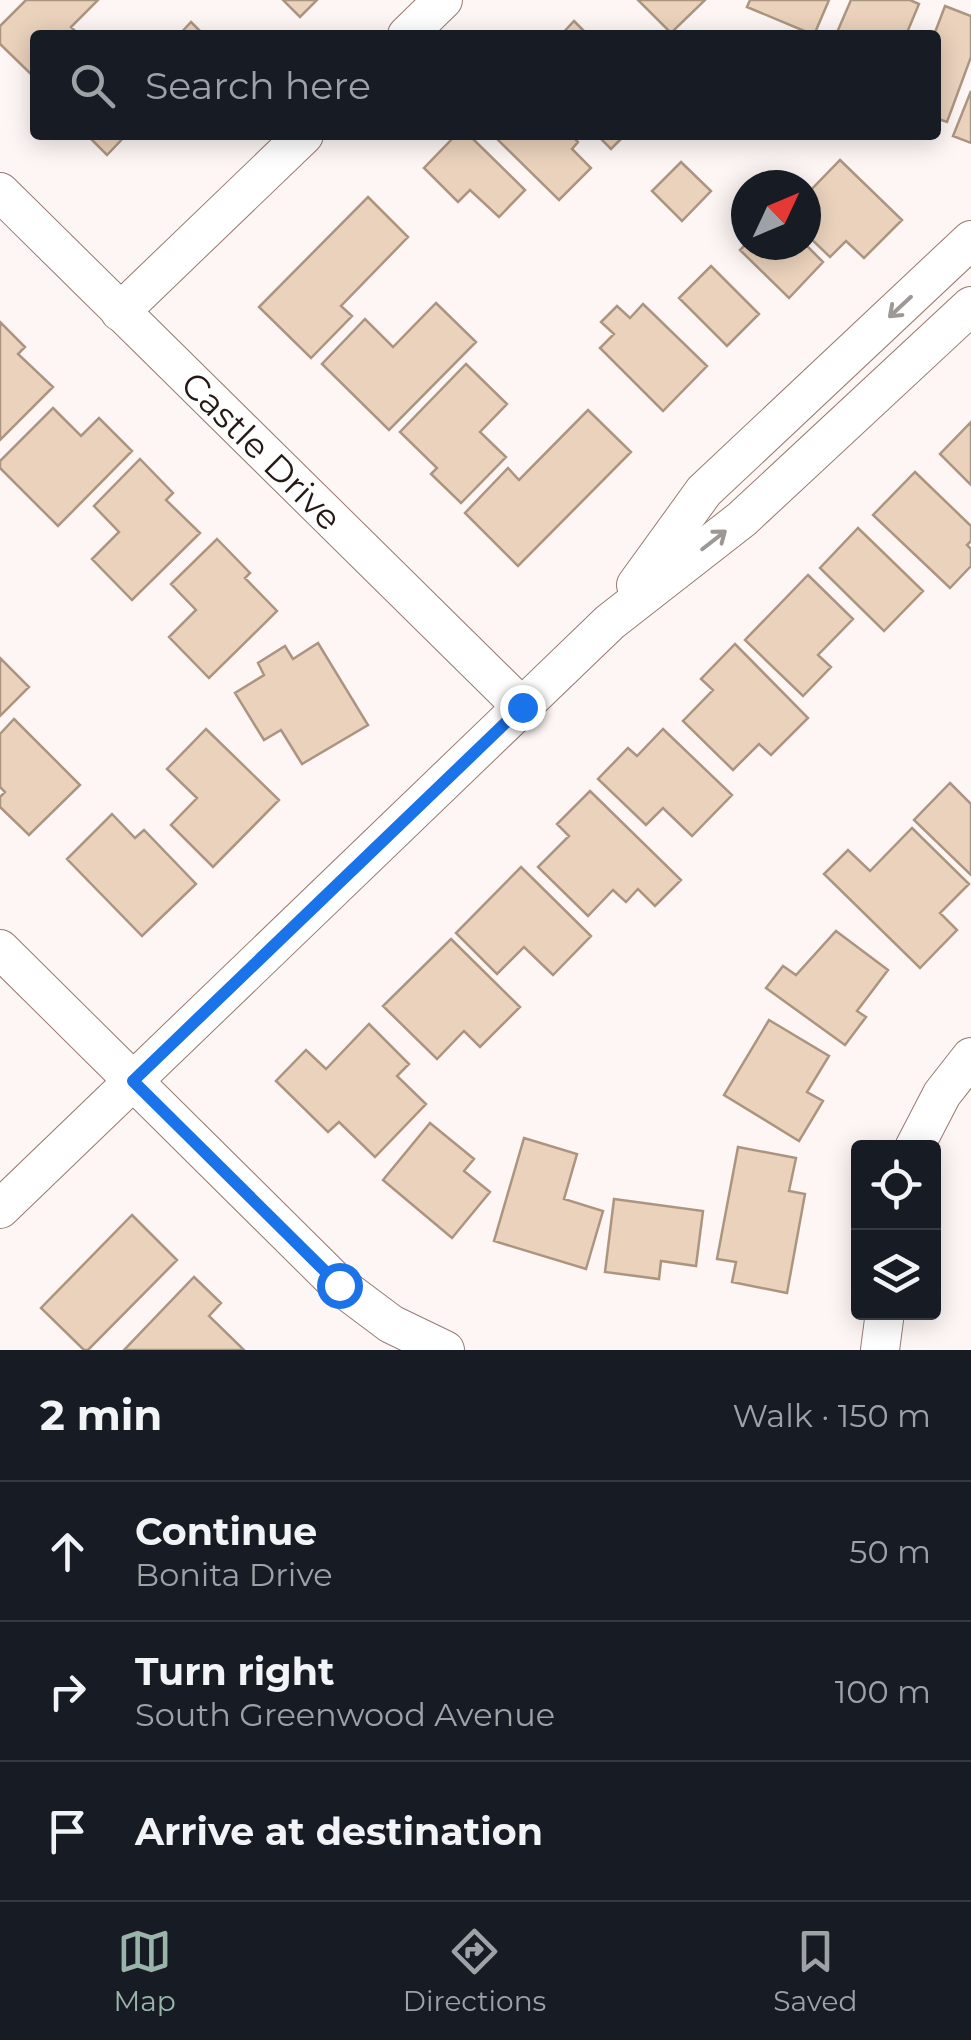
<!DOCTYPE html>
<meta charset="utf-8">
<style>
:root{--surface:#171b24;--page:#20242c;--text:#f1f3f6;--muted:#9ea1a6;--line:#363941;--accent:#99b4aa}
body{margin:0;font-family:Montserrat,sans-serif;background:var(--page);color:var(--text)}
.controls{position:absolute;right:30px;bottom:30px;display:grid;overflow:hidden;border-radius:10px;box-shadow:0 5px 25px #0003}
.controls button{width:90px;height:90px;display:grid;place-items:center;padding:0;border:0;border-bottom:2px solid var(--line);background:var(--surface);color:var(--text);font:50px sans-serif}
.compass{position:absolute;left:731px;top:170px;width:90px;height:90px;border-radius:50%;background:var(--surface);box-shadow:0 5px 25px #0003;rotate:46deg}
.stop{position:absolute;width:30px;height:30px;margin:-22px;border:8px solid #1a73e8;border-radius:50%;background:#fff}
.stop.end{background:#1a73e8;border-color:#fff;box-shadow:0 2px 10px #0008}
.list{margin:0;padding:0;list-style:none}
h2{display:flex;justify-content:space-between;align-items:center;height:130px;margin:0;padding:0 40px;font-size:42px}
h2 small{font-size:32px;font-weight:400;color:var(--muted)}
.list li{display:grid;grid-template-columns:65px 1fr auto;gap:30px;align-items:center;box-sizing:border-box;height:140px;padding:0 40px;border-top:2px solid var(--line)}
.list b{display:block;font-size:38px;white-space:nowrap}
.list p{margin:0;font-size:32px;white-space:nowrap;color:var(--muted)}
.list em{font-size:32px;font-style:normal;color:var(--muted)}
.icon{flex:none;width:55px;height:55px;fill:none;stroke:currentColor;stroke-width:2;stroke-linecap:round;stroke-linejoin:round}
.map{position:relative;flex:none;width:971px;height:1350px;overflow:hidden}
.search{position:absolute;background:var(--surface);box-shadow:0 5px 25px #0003;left:30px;right:30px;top:30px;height:110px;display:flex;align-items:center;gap:25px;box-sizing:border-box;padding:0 35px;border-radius:10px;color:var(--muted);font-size:38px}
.sheet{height:550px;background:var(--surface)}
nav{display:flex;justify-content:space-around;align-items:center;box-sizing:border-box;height:140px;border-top:2px solid var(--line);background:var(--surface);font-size:28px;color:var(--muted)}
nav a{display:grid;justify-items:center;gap:5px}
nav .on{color:var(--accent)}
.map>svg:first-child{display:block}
.building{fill:#ead2bc;stroke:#ac9580;stroke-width:2.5}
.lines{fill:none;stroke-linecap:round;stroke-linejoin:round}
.minor-casing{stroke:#987a71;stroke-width:40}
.minor{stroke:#fff;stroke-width:38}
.oneway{stroke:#9d9896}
.route{stroke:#1a73e8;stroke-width:12}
.labels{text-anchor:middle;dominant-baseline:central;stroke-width:8;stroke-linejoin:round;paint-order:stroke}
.street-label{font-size:35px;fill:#251915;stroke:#fff}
</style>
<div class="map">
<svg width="971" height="1350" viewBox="0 0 971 1350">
<rect width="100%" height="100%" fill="#fdf6f4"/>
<path class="building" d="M 26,0 L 98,0 L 71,27 L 79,35 L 35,35 L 35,78 L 0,44 L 0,26 Z
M 283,0 L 317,0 L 300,17 Z
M 638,0 L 705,0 L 671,33 Z
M 750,0 L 829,0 L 814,35 L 747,7 Z
M 851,0 L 910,0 L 919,4 L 906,35 L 849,35 L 838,30 Z
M 945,6 L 971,16 L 971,57 L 947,122 L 936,118 L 936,35 L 934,35 Z
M 574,21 L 588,35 L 561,35 Z
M 191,22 L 204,35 L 179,35 Z
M 971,91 L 971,143 L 953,136 Z
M 87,135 L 126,135 L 107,155 Z
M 456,135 L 469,135 L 525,190 L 499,217 L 470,190 L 458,202 L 424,168 Z
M 493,135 L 571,135 L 578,142 L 572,149 L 591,168 L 559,200 Z
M 597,135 L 625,135 L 611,149 Z
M 840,160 L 902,220 L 864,258 L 846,241 L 830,257 L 806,234 L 806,195 Z
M 681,162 L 711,191 L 682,221 L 652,191 Z
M 368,197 L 408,237 L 341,306 L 352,316 L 311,358 L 259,307 Z
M 746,244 L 806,245 L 823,262 L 789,298 L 740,250 Z
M 711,266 L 759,314 L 727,346 L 679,298 Z
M 436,303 L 476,342 L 389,430 L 322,364 L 365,319 L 393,347 Z
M 643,304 L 707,366 L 663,411 L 600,348 L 614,334 L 601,322 L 617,306 L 630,318 Z
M 0,322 L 25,347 L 18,354 L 53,387 L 0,440 Z
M 466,364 L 507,404 L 480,432 L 506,457 L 461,503 L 431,474 L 437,468 L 400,432 Z
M 53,408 L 81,436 L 99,418 L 132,451 L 58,526 L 0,468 L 0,461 Z
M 588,410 L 631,452 L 518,566 L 465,513 L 508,468 L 519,480 Z
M 971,422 L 971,485 L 940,454 Z
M 140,459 L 173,493 L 166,500 L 200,533 L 132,600 L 92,559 L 119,532 L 94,506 Z
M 915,472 L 971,526 L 971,541 L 967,545 L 971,549 L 971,566 L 950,588 L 873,515 Z
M 858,528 L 923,591 L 884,631 L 820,568 Z
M 217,539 L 250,573 L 245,578 L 277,611 L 209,678 L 169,637 L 196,610 L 171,584 Z
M 808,575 L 853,619 L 818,655 L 831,667 L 803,696 L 745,640 Z
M 318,643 L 368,725 L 302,764 L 281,730 L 264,740 L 235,693 L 264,675 L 258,663 L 285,646 L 293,659 Z
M 735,644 L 808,718 L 771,755 L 759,744 L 733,770 L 683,721 L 713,690 L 701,679 Z
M 0,658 L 29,687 L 0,716 Z
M 14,719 L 80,785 L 29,835 L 0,807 L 0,797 L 5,792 L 0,787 L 0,734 Z
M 206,729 L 279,800 L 213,867 L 171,825 L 197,798 L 167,769 Z
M 663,729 L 732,795 L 692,836 L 663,808 L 646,825 L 598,779 L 628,748 L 637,756 Z
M 950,783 L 971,804 L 971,875 L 914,820 Z
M 590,791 L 681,880 L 655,906 L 638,889 L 626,902 L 613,890 L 588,916 L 538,867 L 569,836 L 557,824 Z
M 112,814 L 135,838 L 144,830 L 196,884 L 142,936 L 67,859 Z
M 912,828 L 969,884 L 940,913 L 957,930 L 920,968 L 824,874 L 848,850 L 870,871 Z
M 521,867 L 591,936 L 553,975 L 524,947 L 497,974 L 456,933 Z
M 836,931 L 888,970 L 857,1011 L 866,1017 L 845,1045 L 766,988 L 783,966 L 796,975 Z
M 451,939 L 520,1007 L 480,1047 L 464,1031 L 437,1059 L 383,1006 Z
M 769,1020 L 829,1056 L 807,1092 L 823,1101 L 799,1141 L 724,1095 Z
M 369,1024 L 409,1064 L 397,1076 L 426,1104 L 375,1157 L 339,1122 L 328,1132 L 276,1081 L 306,1050 L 326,1069 Z
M 430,1123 L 474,1159 L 464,1171 L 490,1192 L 452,1238 L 383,1180 Z
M 524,1138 L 577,1154 L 564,1199 L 603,1211 L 586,1269 L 494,1241 Z
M 738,1147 L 796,1158 L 789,1191 L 805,1194 L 787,1293 L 732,1282 L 736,1262 L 717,1259 Z
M 614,1199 L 703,1211 L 696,1266 L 661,1261 L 659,1279 L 605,1272 Z
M 132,1215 L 177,1260 L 88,1350 L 84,1350 L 41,1308 Z
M 194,1277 L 221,1303 L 209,1316 L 244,1350 L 124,1350 Z"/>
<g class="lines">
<g class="minor-casing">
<g id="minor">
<path d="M 407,35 L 443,0"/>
<path id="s1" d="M 0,192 L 522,707"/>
<path d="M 120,312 L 304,135"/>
<path d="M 636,585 L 704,491 L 971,240"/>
<path d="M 0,949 L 339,1285 L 391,1324 L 445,1350"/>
<path d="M 914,1148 L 942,1094 L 971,1057"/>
<path d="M 0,1209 L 610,622 L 742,519 L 971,306"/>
<path d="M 880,1350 L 885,1312"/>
</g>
</g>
<use href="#minor" class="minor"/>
</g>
<defs><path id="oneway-shaft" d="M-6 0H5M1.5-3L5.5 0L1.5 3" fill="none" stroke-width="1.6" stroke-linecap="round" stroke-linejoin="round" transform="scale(2.5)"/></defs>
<g class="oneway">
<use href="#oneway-shaft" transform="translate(900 307) rotate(137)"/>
<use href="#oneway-shaft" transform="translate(714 540) rotate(-38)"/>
</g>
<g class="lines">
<path class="route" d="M 339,1285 L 133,1081 L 522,707"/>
</g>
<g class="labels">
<g class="street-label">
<text stroke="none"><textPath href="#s1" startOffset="368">Castle Drive</textPath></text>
</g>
</g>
</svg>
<div class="controls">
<button><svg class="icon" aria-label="locate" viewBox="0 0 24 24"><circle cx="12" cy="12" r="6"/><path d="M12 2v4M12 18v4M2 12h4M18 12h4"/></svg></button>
<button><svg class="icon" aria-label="layers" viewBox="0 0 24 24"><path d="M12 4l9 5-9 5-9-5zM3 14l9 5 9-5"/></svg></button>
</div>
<svg class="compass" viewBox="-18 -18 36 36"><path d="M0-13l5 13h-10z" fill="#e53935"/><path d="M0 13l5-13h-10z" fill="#9ea1a6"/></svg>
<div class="stop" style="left:339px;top:1285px"></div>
<div class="stop end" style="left:522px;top:707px"></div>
<div class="search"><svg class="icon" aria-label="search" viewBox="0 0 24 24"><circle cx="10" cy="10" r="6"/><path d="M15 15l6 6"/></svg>Search here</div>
</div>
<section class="sheet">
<h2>2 min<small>Walk · 150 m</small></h2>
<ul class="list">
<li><svg class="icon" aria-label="ahead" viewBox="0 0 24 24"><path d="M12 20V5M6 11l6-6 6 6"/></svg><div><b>Continue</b><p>Bonita Drive</p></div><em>50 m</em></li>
<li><svg class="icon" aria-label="right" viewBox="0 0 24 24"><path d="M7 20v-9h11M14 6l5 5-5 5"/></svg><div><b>Turn right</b><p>South Greenwood Avenue</p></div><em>100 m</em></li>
<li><svg class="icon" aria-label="arrive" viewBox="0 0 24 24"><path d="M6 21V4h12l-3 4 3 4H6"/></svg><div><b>Arrive at destination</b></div></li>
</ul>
</section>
<nav>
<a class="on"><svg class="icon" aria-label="map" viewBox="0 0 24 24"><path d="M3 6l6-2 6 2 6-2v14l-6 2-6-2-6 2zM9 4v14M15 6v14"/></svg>Map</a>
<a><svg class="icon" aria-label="directions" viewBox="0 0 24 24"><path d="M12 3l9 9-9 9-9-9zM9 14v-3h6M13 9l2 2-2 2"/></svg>Directions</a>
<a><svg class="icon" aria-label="saved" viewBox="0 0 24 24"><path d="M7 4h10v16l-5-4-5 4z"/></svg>Saved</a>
</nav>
